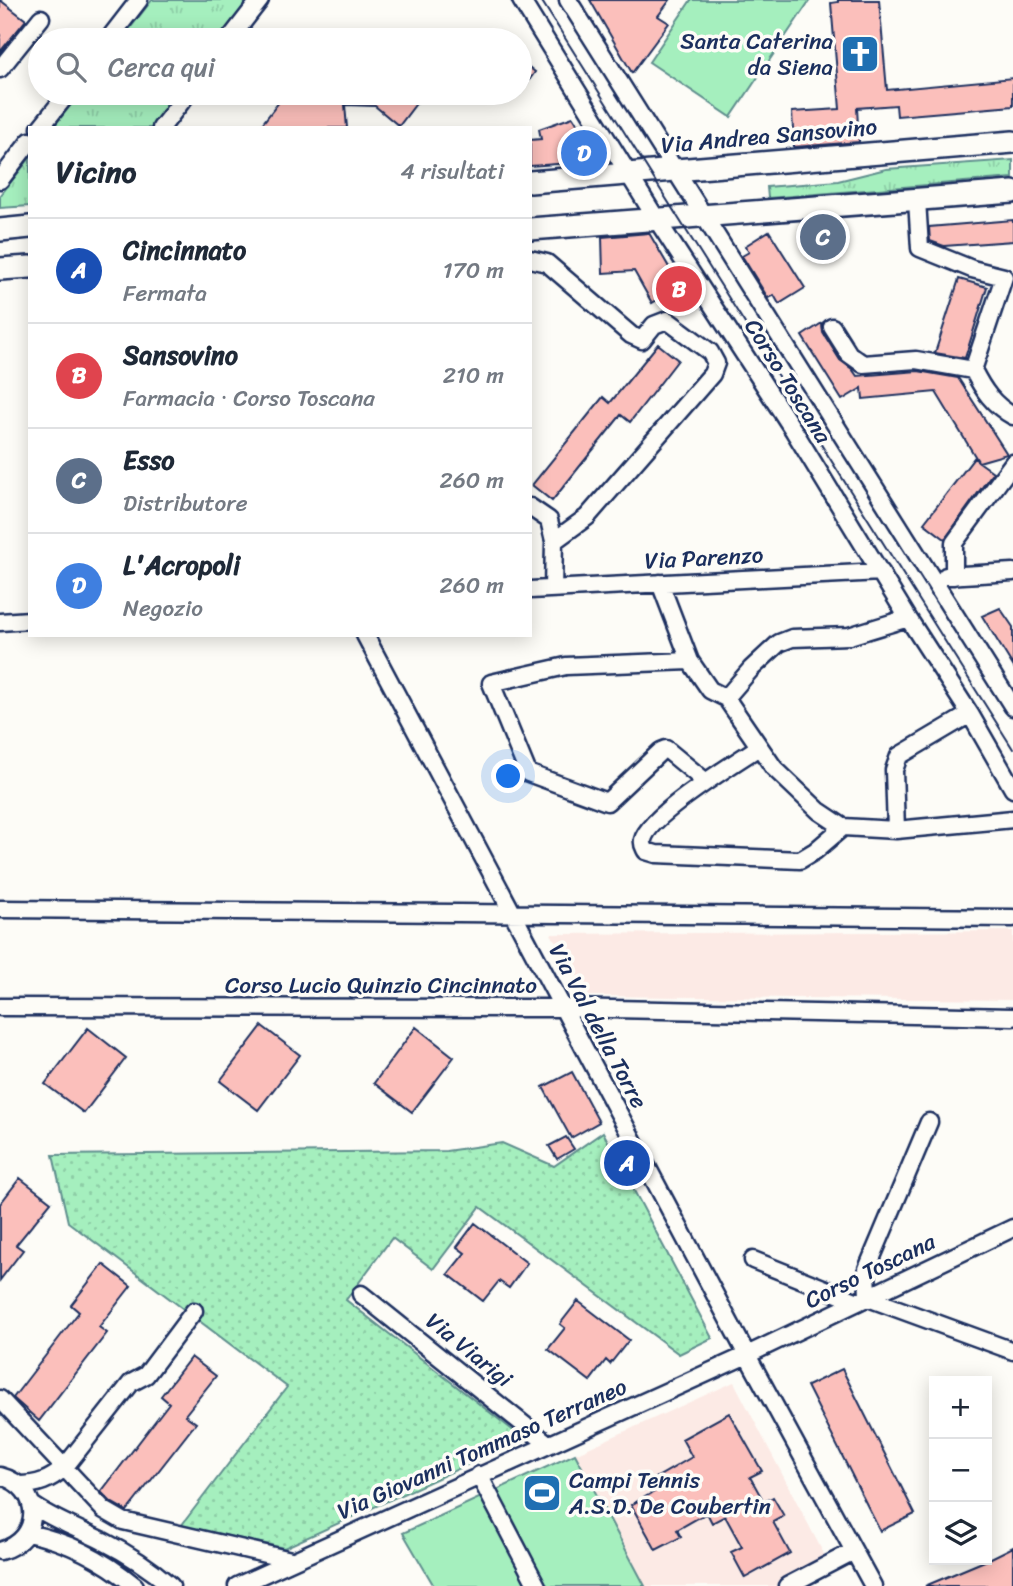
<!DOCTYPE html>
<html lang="it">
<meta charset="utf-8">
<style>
:root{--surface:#fff;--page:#f2f2f3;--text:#1f2937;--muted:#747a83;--line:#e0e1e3;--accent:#0f766e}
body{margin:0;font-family:Sriracha,sans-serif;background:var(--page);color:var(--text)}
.controls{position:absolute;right:21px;bottom:21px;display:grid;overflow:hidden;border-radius:0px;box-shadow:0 4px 18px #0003}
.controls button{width:63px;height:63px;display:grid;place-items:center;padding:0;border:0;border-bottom:2px solid var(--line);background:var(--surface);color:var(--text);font:35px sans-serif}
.you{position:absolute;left:509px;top:777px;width:24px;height:24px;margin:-18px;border:5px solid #fff;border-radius:50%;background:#1a73e8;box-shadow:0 0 0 10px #1a73e833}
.badge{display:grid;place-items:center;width:46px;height:46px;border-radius:50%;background:var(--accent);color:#fff;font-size:23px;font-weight:700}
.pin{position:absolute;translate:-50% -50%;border:4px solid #fff;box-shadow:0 2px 7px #0006}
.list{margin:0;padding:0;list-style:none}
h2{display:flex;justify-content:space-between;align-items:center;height:91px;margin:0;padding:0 28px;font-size:30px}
h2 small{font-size:23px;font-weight:400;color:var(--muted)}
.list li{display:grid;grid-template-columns:46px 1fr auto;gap:21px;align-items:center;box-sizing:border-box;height:105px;padding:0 28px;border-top:2px solid var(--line)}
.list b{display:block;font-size:26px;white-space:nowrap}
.list p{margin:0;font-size:23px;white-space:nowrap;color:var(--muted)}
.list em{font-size:23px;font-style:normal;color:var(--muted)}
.icon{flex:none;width:38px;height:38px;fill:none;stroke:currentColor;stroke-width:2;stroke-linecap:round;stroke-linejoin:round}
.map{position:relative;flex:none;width:1013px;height:1586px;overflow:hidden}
.search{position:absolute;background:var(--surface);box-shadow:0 4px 18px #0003;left:28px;top:28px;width:504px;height:77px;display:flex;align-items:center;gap:18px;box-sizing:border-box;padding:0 24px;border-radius:38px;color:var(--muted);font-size:26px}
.panel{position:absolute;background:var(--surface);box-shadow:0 4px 18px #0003;left:28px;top:126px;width:504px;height:511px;border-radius:0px}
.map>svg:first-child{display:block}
.built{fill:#fceae5}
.grass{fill:url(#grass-tufts);stroke:#608f8e;stroke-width:2}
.park{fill:url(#park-dots);stroke:#608f8e;stroke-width:2}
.garden{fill:#a5efbe;stroke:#608f8e;stroke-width:2}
.building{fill:#fbbfbb;stroke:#1b2f5e;stroke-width:2}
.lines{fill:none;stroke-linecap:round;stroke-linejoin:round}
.minor-casing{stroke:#1b2f5e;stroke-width:21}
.major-casing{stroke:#1b2f5e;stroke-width:26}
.minor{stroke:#fdfcf7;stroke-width:16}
.major{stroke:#fdfcf7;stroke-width:21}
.tram{stroke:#1b2f5e;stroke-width:2}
.labels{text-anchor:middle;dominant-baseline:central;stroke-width:7;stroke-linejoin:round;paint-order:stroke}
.poi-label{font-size:23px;fill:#1b2f5e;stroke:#fdfcf7;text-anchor:end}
.street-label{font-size:23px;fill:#1b2f5e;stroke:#fdfcf7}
</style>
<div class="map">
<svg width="1013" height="1586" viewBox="0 0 1013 1586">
<defs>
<pattern id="grass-tufts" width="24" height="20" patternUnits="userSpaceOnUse" patternTransform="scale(1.75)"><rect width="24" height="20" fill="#a5efbe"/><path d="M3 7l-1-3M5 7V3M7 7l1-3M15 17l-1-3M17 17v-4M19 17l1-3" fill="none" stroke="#8dcda6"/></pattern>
<pattern id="park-dots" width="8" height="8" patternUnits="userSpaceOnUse" patternTransform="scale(1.75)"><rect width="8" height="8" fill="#a5efbe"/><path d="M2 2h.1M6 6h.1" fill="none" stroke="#8dcda6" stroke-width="1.8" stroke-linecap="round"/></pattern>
</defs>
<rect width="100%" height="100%" fill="#fdfcf7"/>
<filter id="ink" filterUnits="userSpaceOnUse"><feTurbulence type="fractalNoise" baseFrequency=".0143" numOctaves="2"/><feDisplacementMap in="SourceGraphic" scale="14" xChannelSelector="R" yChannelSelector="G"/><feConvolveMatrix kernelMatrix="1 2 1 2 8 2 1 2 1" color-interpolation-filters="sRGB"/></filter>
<g filter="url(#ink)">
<path class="built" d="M 1013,931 L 1013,1000 L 588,996 L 551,934 Z
M 734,1382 L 827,1560 L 776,1586 L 645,1586 L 575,1454 Z"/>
<path class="grass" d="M 152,0 L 252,0 L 220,40 L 121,40 Z
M 80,93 L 180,93 L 153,128 L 53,128 Z
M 30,158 L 30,206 L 0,208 L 0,196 Z
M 1013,160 L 1013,178 L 768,198 L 767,187 L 838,181 L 886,169 Z"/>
<path class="park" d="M 603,1132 L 712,1338 L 679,1354 L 480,1207 L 433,1269 L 392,1238 L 346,1300 L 524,1439 L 284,1548 L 181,1526 L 287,1387 L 68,1222 L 53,1155 L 446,1151 L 502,1143 L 554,1166 Z"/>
<path class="garden" d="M 691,0 L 810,0 L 731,117 L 649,62 Z
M 575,1454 L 645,1586 L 434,1586 L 403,1533 Z"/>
<path class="building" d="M 0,0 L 26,20 L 0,52 Z
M 590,0 L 670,0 L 658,16 L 669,23 L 632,73 Z
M 838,0 L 879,0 L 887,90 L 1013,78 L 1013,106 L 897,116 L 896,105 L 857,108 L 859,142 L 794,147 L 792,112 L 840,109 L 831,3 L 838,2 Z
M 520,60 L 535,72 L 520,93 Z
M 286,93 L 424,93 L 399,126 L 375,106 L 345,105 L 347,128 L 259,128 Z
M 573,117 L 592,147 L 584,162 L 530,166 L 530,140 L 541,139 L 539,129 Z
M 1013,220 L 1013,241 L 944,246 L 930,241 L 929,227 Z
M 769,231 L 805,288 L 779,304 L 774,295 L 768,298 L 742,256 L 749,252 L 745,246 Z
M 649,233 L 680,286 L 652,303 L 634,271 L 603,273 L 602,237 Z
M 959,279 L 987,287 L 965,358 L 935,353 Z
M 822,323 L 823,333 L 840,360 L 852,369 L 857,376 L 918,371 L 958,378 L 1007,454 L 979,462 L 993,472 L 945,539 L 924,523 L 974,458 L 978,461 L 936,392 L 863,399 L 862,388 L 842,400 L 802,336 Z
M 658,344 L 678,360 L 630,422 L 621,415 L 552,501 L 532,485 L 603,397 L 610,403 Z
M 1000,608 L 1013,627 L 1013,666 L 982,616 Z
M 262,1026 L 300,1055 L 258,1110 L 220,1081 Z
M 416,1027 L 454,1057 L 412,1112 L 374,1083 Z
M 88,1028 L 126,1058 L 84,1113 L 45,1084 Z
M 572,1072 L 599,1122 L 571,1138 L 543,1087 Z
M 566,1137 L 574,1149 L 557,1159 L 549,1146 Z
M 20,1178 L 51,1202 L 16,1245 L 23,1250 L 0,1280 L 0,1204 Z
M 475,1223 L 527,1263 L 509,1288 L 499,1281 L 483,1301 L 448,1274 L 465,1253 L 457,1247 Z
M 103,1264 L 131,1286 L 99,1327 L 107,1333 L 39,1421 L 13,1398 L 79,1312 L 71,1305 Z
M 578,1301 L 629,1340 L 610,1364 L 606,1360 L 590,1381 L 548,1349 L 565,1328 L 560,1324 Z
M 191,1357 L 216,1376 L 185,1415 L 196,1423 L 127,1511 L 111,1502 L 101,1492 L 169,1403 L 161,1396 Z
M 842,1369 L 915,1514 L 880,1531 L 807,1386 Z
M 729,1413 L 762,1471 L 750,1477 L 764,1502 L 773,1497 L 784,1516 L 773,1522 L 790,1553 L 745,1578 L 731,1552 L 742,1547 L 725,1516 L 712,1523 L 707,1513 L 677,1530 L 681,1537 L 656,1550 L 631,1505 L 661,1488 L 656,1478 L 692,1457 L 682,1439 Z
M 1013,1547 L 1013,1586 L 925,1586 L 987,1560 Z"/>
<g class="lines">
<g class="minor-casing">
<path id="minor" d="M 521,0 L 657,220 L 794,431 L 908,618 L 970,714 L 1013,789
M 568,0 L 1013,707
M 108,40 L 139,0
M 229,40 L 260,0
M 0,69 L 41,18
M 40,128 L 68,93
M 161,128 L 188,93
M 0,180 L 30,141
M 917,200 L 920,248 L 972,269 L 1004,277 L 973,370 C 983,390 993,405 1013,416
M 530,259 L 547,263 L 631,335 L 642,340 L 654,325 L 667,320 L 710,352 L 716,363 L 712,374 L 587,517 L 554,541
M 832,327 L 849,354 L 863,364 L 916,360 L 973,370
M 530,507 L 549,520 L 554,541 L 553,589
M 946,576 L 1013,572
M 954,576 L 954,543 L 1013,463
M 660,583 L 690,661 L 566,666 L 491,683 L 528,773 L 607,802 L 661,751 L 666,749 L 706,782
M 530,590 L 881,572
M 908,618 L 849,636 L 792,638 L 779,643 L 751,669 L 726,698 L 774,768 L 819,811 L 843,827 L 896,830 L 1013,819
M 0,622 L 30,620
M 365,635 L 747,1355 L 873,1586
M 690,661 L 710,690 L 726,698
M 759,747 C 736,762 648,816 643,840 C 642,845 644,847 646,851 L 656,854 L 800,860 L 815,851 L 843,827
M 896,830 L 894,770 L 899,756 L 970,714
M 0,909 L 1013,918
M 0,1007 L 563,1008 L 1013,1017
M 929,1122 L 867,1269 L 868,1298 L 1013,1351
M 753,1260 L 858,1302
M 361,1294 L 548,1444
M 0,1399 L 104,1510 L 123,1521 L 291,1560
M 479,1475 L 537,1586
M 0,1476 C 43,1487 43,1540 0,1551
M 19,1485 C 38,1485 50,1480 64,1468 L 131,1383 L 146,1375 L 194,1311
M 31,1504 C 53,1520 79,1529 103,1541 C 127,1553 151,1569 171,1586
M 27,1533 C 67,1541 104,1560 135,1586
M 237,1586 L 747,1355 L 1013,1228
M 787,1586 L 854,1551"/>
</g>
<g class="major-casing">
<path id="major" d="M 530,182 L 1013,142
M 530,229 L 1013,192
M 0,230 L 30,227
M 0,269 L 30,267"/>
</g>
<use href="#minor" class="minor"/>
<use href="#major" class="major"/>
<path class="tram" d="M 541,0 L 1013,749"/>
</g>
</g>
<defs>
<g id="church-square" transform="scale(2.0125)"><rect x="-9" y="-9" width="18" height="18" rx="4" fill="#1f6fb2" stroke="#fdfcf7"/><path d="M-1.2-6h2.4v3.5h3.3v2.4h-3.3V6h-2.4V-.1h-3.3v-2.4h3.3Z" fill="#fff"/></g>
<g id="stadium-square" transform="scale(2.0125)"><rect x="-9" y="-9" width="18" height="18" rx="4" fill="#1f6fb2" stroke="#fdfcf7"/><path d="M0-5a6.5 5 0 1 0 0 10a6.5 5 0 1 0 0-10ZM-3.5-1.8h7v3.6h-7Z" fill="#fff"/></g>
</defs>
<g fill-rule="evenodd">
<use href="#church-square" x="860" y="54"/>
<use href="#stadium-square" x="542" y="1493"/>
</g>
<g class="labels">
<g class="poi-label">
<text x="833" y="41">Santa Caterina<tspan x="833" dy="26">da Siena</tspan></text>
<text x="569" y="1480" text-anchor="start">Campi Tennis<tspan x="569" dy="26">A.S.D. De Coubertin</tspan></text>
</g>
<g class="street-label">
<text transform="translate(769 136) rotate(-5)">Via Andrea Sansovino</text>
<text transform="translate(788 381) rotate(58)">Corso Toscana</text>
<text transform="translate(704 558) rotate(-3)">Via Parenzo</text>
<text x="381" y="985">Corso Lucio Quinzio Cincinnato</text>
<text transform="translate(598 1026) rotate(62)">Via Val della Torre</text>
<text transform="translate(870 1271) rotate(-26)">Corso Toscana</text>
<text transform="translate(469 1350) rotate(39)">Via Viarigi</text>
<text transform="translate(482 1449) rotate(-24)">Via Giovanni Tommaso Terraneo</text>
</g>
</g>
</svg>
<div class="controls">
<button>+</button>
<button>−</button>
<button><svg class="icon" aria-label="layers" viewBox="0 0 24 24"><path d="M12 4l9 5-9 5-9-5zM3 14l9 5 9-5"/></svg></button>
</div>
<div class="you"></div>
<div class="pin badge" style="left:627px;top:1163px;background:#1a4fb4">A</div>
<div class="pin badge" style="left:679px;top:289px;background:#e0444e">B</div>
<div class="pin badge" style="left:823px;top:237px;background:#5c6f8a">C</div>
<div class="pin badge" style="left:584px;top:153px;background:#3f7fe0">D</div>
<div class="search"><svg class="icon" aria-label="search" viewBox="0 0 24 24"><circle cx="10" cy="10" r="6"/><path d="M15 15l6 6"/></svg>Cerca qui</div>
<section class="panel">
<h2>Vicino<small>4 risultati</small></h2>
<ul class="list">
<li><span class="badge" style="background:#1a4fb4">A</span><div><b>Cincinnato</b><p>Fermata</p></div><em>170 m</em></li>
<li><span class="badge" style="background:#e0444e">B</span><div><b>Sansovino</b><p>Farmacia · Corso Toscana</p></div><em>210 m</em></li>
<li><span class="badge" style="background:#5c6f8a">C</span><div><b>Esso</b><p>Distributore</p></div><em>260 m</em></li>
<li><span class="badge" style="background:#3f7fe0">D</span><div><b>L'Acropoli</b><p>Negozio</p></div><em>260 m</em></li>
</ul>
</section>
</div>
